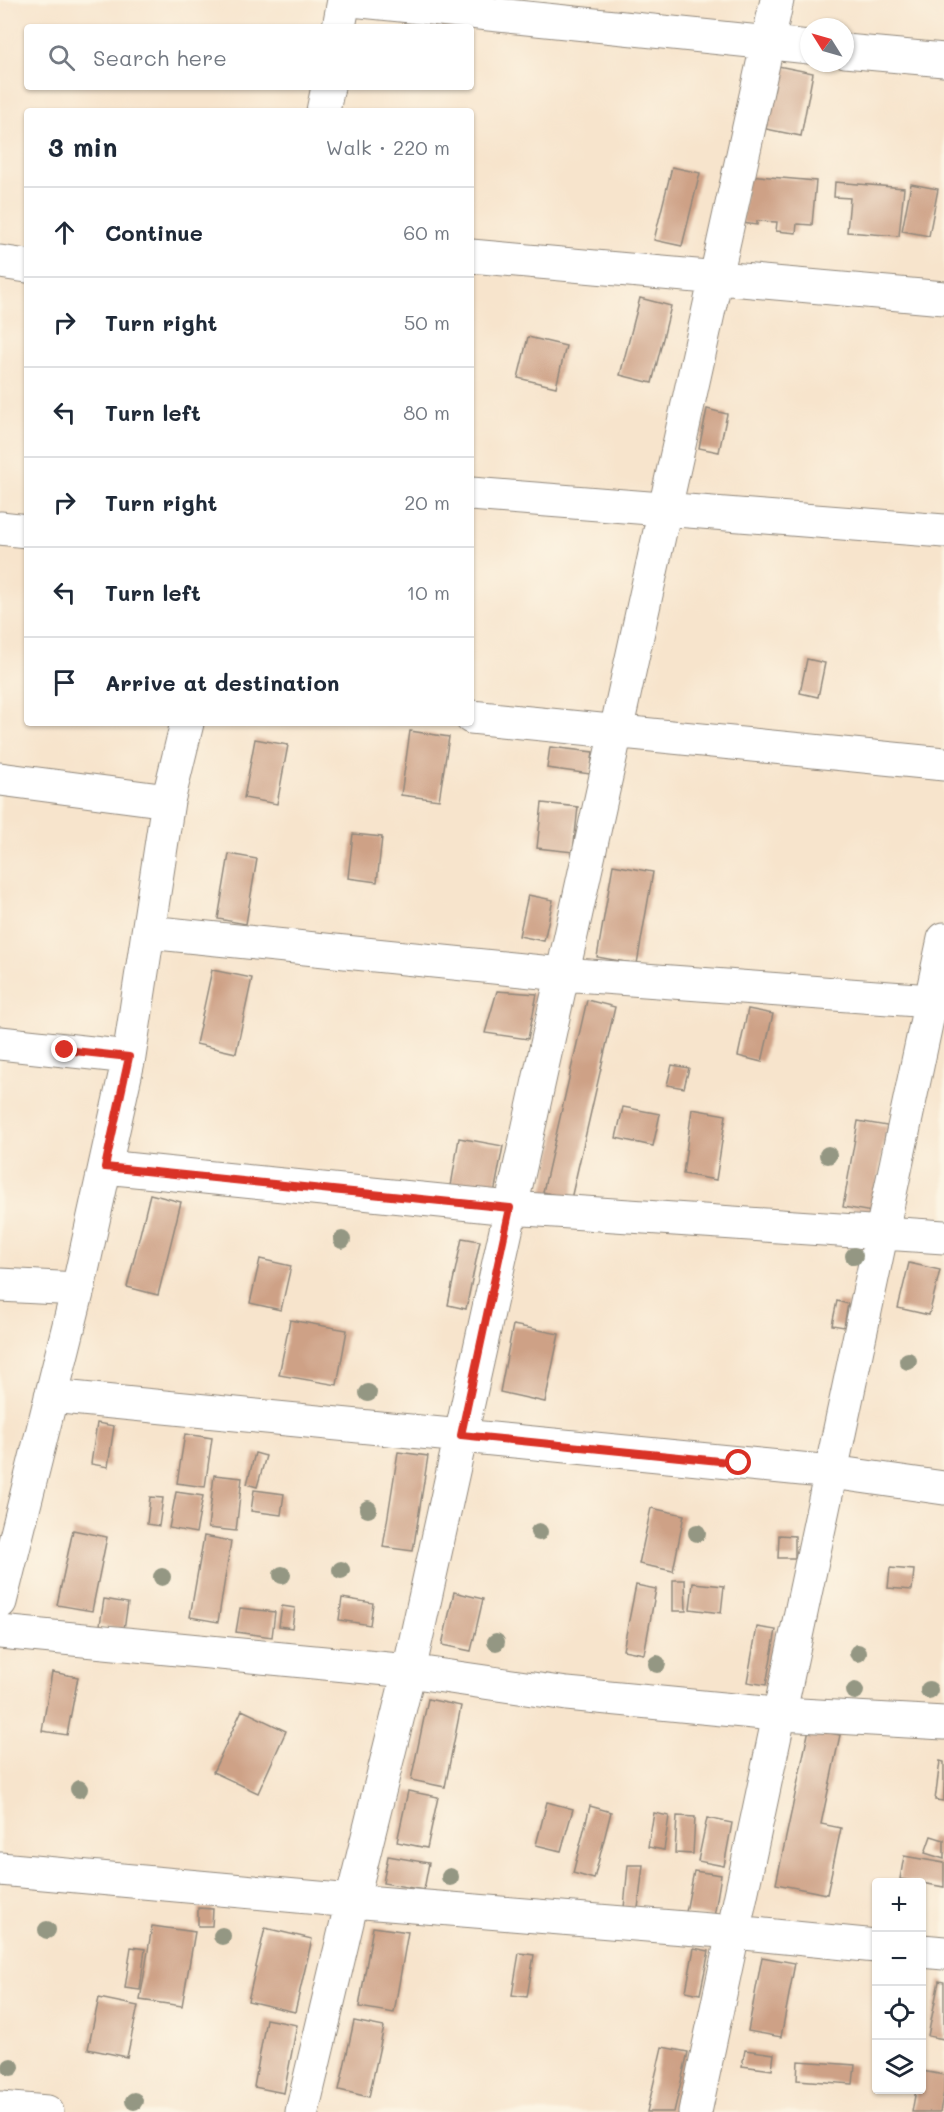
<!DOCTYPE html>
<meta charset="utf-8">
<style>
:root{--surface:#fff;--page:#f2f2f3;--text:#1f2937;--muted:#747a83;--line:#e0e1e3}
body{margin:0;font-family:Mali,sans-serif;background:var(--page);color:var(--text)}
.controls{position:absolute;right:18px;bottom:18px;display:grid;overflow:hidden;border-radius:6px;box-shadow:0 2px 4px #0004}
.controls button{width:54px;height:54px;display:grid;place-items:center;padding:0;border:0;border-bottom:2px solid var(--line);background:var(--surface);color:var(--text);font:30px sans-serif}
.compass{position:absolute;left:800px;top:18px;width:54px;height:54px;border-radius:50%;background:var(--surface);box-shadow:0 2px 4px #0004;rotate:307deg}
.stop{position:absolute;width:18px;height:18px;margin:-14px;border:4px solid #d93025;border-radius:50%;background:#fff}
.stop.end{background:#d93025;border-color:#fff;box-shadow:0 2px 6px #0008}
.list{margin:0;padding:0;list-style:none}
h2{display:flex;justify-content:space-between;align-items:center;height:78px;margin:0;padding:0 24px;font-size:26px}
h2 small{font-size:20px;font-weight:400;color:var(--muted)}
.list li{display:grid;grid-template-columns:39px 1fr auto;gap:18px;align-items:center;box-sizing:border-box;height:90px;padding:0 24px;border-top:2px solid var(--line)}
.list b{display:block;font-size:22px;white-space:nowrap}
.list em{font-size:20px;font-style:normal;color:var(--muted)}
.icon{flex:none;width:33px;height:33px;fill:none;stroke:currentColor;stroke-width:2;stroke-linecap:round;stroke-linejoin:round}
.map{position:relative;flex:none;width:944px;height:2112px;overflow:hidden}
.search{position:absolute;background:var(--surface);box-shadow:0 2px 4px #0004;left:24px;top:24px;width:450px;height:66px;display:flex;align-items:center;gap:15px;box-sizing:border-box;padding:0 21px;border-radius:6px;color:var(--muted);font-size:22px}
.panel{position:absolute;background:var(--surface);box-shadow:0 2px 4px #0004;left:24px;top:108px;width:450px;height:618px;border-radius:6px}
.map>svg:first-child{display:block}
.building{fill:#cea186}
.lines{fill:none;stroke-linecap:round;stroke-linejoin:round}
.minor-casing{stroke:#91887c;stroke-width:35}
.minor{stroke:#fff;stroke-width:33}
.tree{fill:#949783}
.route{stroke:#d93025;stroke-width:8}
</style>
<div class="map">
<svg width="944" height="2112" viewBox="0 0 944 2112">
<rect width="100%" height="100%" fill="#fcf5e5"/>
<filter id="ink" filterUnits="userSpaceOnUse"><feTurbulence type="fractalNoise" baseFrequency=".0167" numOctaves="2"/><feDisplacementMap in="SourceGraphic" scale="12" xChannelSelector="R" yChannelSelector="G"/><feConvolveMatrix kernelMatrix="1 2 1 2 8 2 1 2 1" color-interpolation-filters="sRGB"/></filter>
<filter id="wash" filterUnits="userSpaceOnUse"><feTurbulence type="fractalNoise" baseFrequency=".008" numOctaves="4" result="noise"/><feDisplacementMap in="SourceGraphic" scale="24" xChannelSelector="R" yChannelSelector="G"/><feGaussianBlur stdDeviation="1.35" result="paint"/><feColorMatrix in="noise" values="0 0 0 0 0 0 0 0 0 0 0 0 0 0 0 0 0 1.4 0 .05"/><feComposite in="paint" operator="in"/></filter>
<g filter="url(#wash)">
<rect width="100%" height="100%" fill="#f7e4cc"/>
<g id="blocks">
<path class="building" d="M 778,66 L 813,73 L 801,136 L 766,129 Z
M 672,167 L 700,173 L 682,246 L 654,240 Z
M 747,175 L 816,181 L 812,225 L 797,224 L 796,233 L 776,231 L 777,222 L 757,221 L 757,225 L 742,223 Z
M 835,182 L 904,188 L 899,236 L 847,232 L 850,198 L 834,197 Z
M 911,184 L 938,189 L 929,236 L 902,231 Z
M 640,298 L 671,306 L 652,383 L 620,375 Z
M 528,337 L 566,346 L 556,387 L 518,378 Z
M 707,409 L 727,414 L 719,452 L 699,448 Z
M 807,659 L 825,663 L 818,697 L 800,693 Z
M 410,731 L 449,737 L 439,800 L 401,795 Z
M 255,739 L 288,745 L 277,804 L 244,798 Z
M 550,747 L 593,752 L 590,774 L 547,768 Z
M 542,803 L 578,807 L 573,852 L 537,848 Z
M 353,834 L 382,837 L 377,882 L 348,878 Z
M 229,854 L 257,859 L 246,924 L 218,919 Z
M 613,865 L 653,872 L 637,964 L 597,957 Z
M 528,895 L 553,900 L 544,941 L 519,936 Z
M 212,970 L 252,978 L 236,1053 L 196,1044 Z
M 497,991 L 537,994 L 528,1039 L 485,1033 Z
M 587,1000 L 615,1007 L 571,1199 L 543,1192 Z
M 748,1009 L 773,1014 L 762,1062 L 738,1056 Z
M 672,1065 L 689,1068 L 684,1088 L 667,1085 Z
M 623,1107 L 660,1114 L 653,1146 L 616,1138 Z
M 692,1109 L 726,1115 L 716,1180 L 683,1174 Z
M 858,1121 L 887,1126 L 872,1212 L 843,1207 Z
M 459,1138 L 503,1146 L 494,1194 L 451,1186 Z
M 150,1194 L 181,1202 L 158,1295 L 127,1287 Z
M 462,1238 L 480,1241 L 466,1309 L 448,1305 Z
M 260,1259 L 291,1266 L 281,1310 L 250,1303 Z
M 909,1263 L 940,1270 L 929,1315 L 898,1308 Z
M 837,1301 L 848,1304 L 844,1327 L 832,1325 Z
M 290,1320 L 347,1330 L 337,1385 L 279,1375 Z
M 513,1325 L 559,1334 L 545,1402 L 500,1392 Z
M 97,1423 L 114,1426 L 108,1467 L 91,1464 Z
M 185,1434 L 212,1438 L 205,1487 L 177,1483 Z
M 398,1452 L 428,1456 L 413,1551 L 383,1547 Z
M 255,1453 L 266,1456 L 257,1487 L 247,1484 Z
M 214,1475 L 242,1478 L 236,1531 L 208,1528 Z
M 254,1490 L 284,1494 L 281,1515 L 251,1511 Z
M 176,1492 L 203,1496 L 196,1533 L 169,1528 Z
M 150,1497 L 163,1498 L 159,1526 L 147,1524 Z
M 651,1508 L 684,1515 L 673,1571 L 639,1564 Z
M 73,1530 L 107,1537 L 92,1611 L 57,1605 Z
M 779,1535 L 795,1536 L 795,1558 L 778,1558 Z
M 204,1536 L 231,1541 L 218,1622 L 190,1617 Z
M 890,1568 L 914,1570 L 912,1590 L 888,1588 Z
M 673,1580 L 685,1580 L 686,1611 L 673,1611 Z
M 693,1583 L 724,1586 L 721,1613 L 690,1609 Z
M 636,1585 L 656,1589 L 644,1654 L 623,1650 Z
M 454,1592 L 483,1599 L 471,1651 L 442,1645 Z
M 342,1598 L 373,1603 L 370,1625 L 339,1620 Z
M 104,1599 L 128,1603 L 124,1629 L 100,1625 Z
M 282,1606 L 295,1608 L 292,1628 L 279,1626 Z
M 240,1608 L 275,1612 L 272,1637 L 236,1632 Z
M 757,1627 L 776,1630 L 766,1685 L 747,1682 Z
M 52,1672 L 78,1677 L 67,1735 L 42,1731 Z
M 428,1699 L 461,1706 L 445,1787 L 411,1780 Z
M 242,1710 L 286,1731 L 258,1793 L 213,1772 Z
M 809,1729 L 840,1735 L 821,1824 L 841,1828 L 827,1894 L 776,1884 Z
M 940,1761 L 944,1762 L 944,1801 L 935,1800 Z
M 408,1791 L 438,1797 L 427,1848 L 397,1842 Z
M 547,1802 L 573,1809 L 561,1851 L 536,1845 Z
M 590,1806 L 611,1812 L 594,1879 L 573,1873 Z
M 654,1813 L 669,1816 L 664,1850 L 648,1847 Z
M 677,1816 L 695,1817 L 693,1854 L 675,1853 Z
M 707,1818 L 732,1823 L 724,1866 L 698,1861 Z
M 931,1836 L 944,1840 L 944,1859 L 925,1853 Z
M 388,1856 L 429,1863 L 424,1890 L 383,1883 Z
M 904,1856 L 944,1863 L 944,1887 L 900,1879 Z
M 628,1865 L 643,1865 L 638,1909 L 624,1908 Z
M 694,1871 L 721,1875 L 714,1917 L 686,1912 Z
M 198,1908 L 213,1909 L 212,1926 L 198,1926 Z
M 152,1926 L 195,1932 L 182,2006 L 140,2000 Z
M 373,1927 L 408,1932 L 394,2013 L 359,2007 Z
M 265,1928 L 312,1939 L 295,2012 L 248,2001 Z
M 131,1947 L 145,1949 L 140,1990 L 125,1988 Z
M 694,1948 L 709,1951 L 700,1994 L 686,1991 Z
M 519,1953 L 534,1955 L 527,1997 L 512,1995 Z
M 762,1957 L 795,1963 L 781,2037 L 748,2031 Z
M 939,1981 L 944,1982 L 944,2039 L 928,2036 Z
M 99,1998 L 138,2006 L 127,2057 L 88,2049 Z
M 266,2019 L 297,2025 L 284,2093 L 254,2087 Z
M 354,2021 L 384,2027 L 369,2097 L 339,2090 Z
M 662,2047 L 688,2052 L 674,2112 L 647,2112 Z
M 745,2050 L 774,2054 L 772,2070 L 742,2066 Z
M 798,2061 L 855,2065 L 853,2084 L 797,2080 Z
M 922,2071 L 944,2075 L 944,2092 L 940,2112 L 912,2112 L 916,2090 L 922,2090 Z"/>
</g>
</g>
<g filter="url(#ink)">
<use href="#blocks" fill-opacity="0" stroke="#91887c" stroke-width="1.5"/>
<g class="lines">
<g class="minor-casing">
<path id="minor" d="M 352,0 L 809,47
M 339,27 L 344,0
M 845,51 L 944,60
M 323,111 L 328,87
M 471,256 L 944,298
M 0,262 L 27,266
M 471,494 L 944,531
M 0,528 L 27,531
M 471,717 L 944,764
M 0,779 L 168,801
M 148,932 L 562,974 L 944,1002
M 0,1043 L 129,1057
M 105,1167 L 510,1208 L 944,1237
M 0,1285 L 78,1289
M 51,1396 L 832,1472 L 944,1488
M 0,1602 L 78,1289 L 129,1057 L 168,801 L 187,723
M 0,1632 L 409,1671 L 567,1694 L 764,1713 L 944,1723
M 0,1869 L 352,1901 L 734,1932 L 876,1946
M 922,1951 L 944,1953
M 0,2108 L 47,2112
M 302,2112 L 352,1901 L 409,1671 L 777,0
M 695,2112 L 944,939"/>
</g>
<use href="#minor" class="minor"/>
</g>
<g class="tree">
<circle cx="828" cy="1155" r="9"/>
<circle cx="342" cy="1240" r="9"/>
<circle cx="854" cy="1256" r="9"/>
<circle cx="908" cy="1361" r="9"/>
<circle cx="368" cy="1393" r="9"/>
<circle cx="368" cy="1509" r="9"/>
<circle cx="539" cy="1532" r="9"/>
<circle cx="697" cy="1533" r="9"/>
<circle cx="341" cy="1570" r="9"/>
<circle cx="282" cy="1575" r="9"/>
<circle cx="162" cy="1577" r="9"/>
<circle cx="496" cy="1642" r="9"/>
<circle cx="858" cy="1653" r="9"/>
<circle cx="657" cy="1664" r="9"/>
<circle cx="929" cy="1690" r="9"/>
<circle cx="855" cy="1691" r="9"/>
<circle cx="79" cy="1789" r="9"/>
<circle cx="450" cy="1877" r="9"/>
<circle cx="47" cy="1930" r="9"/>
<circle cx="222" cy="1936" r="9"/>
<circle cx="11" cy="2067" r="9"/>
<circle cx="134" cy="2101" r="9"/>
</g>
</g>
<g class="lines" filter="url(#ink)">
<path class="route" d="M 65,1050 L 129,1057 L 105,1167 L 510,1208 L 461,1435 L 739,1463"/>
</g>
</svg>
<div class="controls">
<button>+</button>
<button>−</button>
<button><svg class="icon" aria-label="locate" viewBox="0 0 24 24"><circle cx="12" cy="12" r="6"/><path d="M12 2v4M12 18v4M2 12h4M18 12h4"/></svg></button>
<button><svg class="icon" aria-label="layers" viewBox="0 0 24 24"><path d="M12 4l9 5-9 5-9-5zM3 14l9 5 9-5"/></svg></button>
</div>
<svg class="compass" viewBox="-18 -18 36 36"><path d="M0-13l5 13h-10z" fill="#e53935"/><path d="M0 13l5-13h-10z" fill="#747a83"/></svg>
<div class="stop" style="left:739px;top:1463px"></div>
<div class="stop end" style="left:65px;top:1050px"></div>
<div class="search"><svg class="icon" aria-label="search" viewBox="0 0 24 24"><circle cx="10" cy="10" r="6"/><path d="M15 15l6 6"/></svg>Search here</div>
<section class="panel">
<h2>3 min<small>Walk · 220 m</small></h2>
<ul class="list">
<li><svg class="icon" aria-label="ahead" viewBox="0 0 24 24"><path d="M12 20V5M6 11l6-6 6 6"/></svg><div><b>Continue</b></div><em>60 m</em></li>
<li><svg class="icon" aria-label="right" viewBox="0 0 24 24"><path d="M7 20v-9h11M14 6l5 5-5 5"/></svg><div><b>Turn right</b></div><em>50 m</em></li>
<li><svg class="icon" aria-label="left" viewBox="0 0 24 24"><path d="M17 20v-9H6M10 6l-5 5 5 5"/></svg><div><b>Turn left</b></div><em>80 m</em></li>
<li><svg class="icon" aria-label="right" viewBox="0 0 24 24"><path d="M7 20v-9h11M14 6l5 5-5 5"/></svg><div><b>Turn right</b></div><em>20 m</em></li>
<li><svg class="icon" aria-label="left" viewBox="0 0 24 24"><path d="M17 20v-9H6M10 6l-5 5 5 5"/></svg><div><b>Turn left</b></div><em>10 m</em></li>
<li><svg class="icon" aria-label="arrive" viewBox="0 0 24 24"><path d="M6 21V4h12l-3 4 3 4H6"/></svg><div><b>Arrive at destination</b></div></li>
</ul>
</section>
</div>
